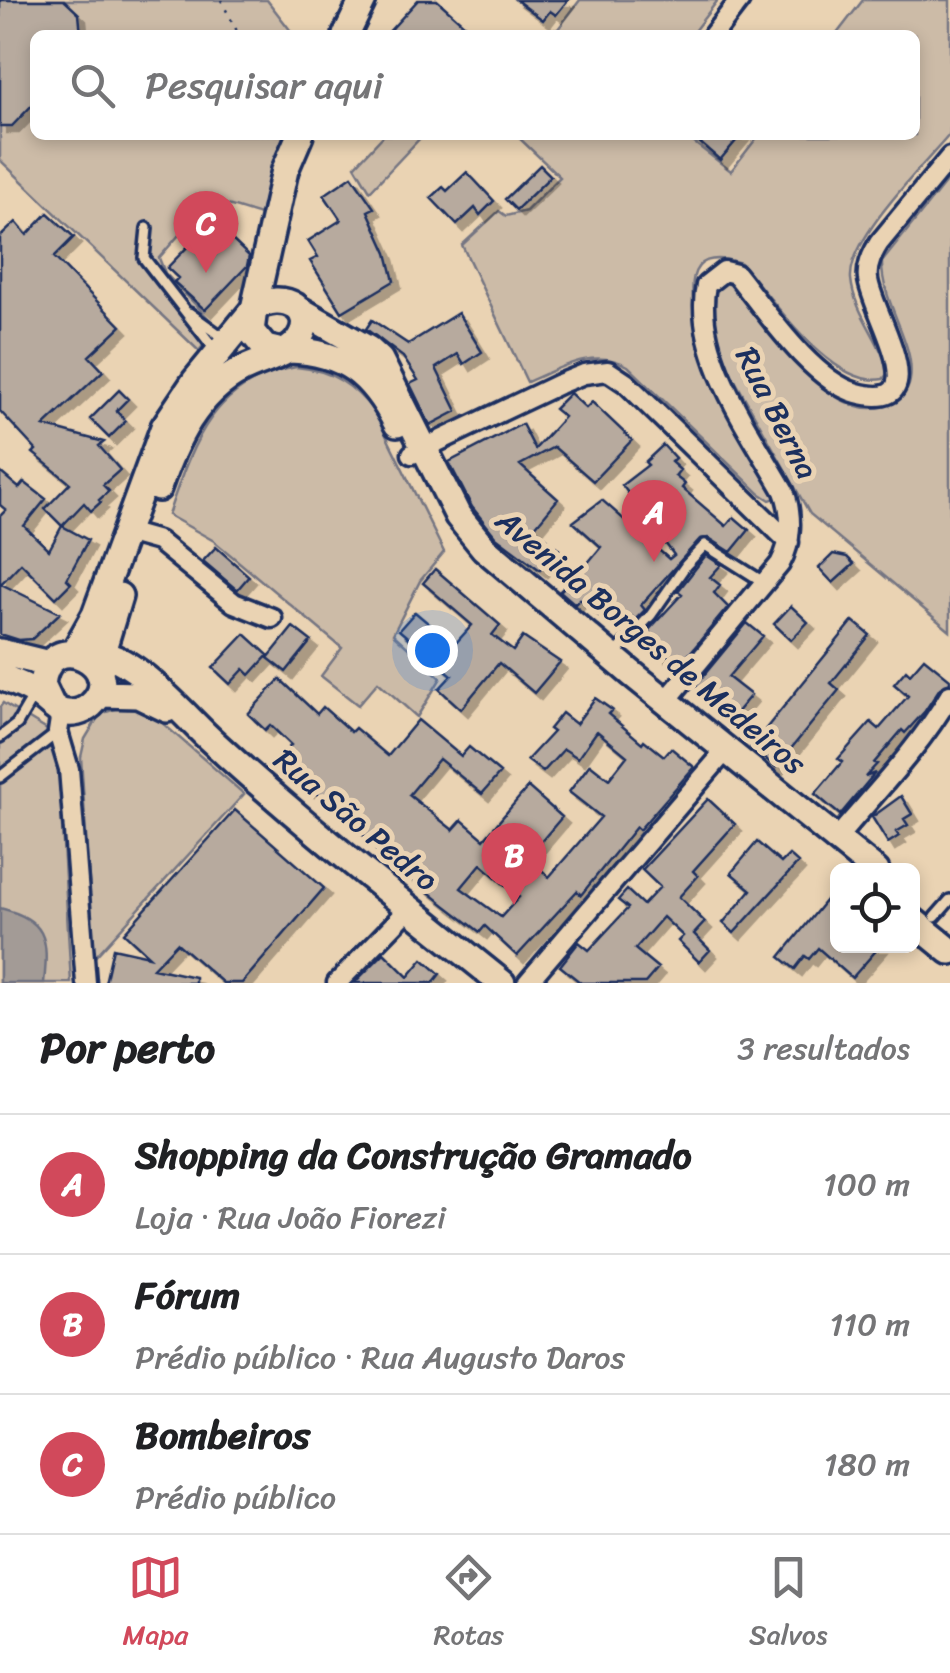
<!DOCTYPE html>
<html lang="pt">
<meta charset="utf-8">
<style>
:root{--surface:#fff;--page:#f6f6f6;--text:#202124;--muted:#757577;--line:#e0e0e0;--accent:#d1495b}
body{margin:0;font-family:Sriracha,sans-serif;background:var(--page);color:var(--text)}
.controls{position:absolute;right:30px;bottom:30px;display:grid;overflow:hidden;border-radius:15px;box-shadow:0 5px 15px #0003}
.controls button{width:90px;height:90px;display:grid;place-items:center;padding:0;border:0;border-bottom:2px solid var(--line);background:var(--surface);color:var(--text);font:50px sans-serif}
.you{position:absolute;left:432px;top:650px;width:35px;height:35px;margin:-25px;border:8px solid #fff;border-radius:50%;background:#1a73e8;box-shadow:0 0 0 15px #1a73e833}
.badge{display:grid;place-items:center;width:65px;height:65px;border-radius:50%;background:var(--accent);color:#fff;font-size:32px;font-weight:700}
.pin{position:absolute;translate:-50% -82px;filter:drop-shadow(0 2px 5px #0008)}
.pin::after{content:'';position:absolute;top:52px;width:35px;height:30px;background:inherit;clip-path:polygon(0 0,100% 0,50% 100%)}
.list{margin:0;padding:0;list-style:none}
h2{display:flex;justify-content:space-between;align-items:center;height:130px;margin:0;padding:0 40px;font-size:42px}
h2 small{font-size:32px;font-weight:400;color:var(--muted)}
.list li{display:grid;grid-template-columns:65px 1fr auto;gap:30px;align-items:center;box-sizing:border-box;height:140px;padding:0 40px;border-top:2px solid var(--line)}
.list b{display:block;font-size:38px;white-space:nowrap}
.list p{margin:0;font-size:32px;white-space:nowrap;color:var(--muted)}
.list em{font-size:32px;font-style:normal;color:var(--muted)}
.icon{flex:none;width:55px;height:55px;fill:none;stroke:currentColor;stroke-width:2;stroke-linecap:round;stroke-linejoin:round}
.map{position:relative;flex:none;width:950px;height:983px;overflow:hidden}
.search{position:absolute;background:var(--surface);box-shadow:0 5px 15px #0003;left:30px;right:30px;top:30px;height:110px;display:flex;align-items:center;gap:25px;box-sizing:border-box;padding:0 35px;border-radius:15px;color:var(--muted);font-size:38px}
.sheet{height:550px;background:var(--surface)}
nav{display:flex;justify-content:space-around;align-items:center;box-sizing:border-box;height:140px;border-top:2px solid var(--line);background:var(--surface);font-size:28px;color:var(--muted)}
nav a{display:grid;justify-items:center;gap:5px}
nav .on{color:var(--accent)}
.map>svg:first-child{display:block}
.green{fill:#ccbba7;stroke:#747582;stroke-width:2.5}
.water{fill:#a39b96;stroke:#6d7080;stroke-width:2.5}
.building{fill:#b7aa9e;stroke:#1b2f5e;stroke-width:2.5;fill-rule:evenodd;filter:url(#shadow)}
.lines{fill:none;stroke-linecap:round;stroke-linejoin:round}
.service-casing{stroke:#1b2f5e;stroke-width:16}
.minor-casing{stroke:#1b2f5e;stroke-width:25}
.secondary-casing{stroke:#1b2f5e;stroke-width:32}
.path{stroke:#1b2f5e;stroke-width:2.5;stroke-dasharray:2.5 8;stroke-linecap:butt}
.service{stroke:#ead3b3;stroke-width:9}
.minor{stroke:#ead3b3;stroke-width:18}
.secondary{stroke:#ead3b3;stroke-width:25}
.labels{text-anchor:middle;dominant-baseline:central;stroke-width:10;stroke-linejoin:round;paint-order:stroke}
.street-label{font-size:32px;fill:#1b2f5e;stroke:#ead3b3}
</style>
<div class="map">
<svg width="950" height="983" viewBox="0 0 950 983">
<defs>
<filter id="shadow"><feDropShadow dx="7" dy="7" stdDeviation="0" flood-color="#0004"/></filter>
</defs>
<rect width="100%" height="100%" fill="#ead3b3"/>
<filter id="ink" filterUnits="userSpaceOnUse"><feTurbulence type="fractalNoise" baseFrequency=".01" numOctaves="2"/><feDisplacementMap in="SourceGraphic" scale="20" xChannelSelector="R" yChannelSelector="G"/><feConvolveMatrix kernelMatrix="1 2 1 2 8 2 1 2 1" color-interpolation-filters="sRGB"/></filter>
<g filter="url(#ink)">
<path class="green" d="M 0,0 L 267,0 L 294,35 L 35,35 L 35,135 L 284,135 L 272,166 L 260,215 L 196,195 L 186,227 L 159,258 L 165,273 L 217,327 L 199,351 L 0,160 Z
M 580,0 L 718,0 L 691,35 L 476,35 L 479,32 L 558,29 Z
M 863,0 L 950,0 L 950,134 C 924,165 848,239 851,279 C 854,313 881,340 889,372 L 883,379 C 832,389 772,298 741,263 C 679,244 690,295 701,335 C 706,355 711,377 720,395 C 737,430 758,464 776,498 L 770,500 L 759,493 L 628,366 C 593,347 560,368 527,382 L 462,245 L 499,211 L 506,216 L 526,211 L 560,177 L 516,135 L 684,135 L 731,171 L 759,135 L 915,135 L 915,35 L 836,35 Z
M 384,135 L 423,135 L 370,191 L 355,166 Z
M 950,177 L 950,631 L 810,514 L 732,375 L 717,342 L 710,298 L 712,286 L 724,278 C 761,312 824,425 885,406 C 898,403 908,393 910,380 C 916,343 881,303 882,262 Z
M 296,367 C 332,370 354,385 375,413 L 444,552 L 420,581 L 393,634 L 441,678 L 417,717 L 378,682 L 358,705 L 321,676 L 342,648 L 214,541 L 168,515 C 193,443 212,382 296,367 Z
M 3,703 L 52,733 L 59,773 L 71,983 L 0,983 L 0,707 Z
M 134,703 L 152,714 L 244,794 L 94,958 L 81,757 L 85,739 L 100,714 Z"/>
<path class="water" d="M 0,908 C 46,920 49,937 44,983 L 0,983 Z"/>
<path class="building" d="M 0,0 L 64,0 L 79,14 L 81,35 L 35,35 L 35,102 L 12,126 L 0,126 Z
M 418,0 L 437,0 L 476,35 L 386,35 Z
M 516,0 L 568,0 L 556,15 L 550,11 L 543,20 Z
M 691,135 L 741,135 L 720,160 Z
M 540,165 L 551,176 L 516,210 L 505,199 Z
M 467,172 L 494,201 L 480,215 L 475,208 L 457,225 L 431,198 L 443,187 L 447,191 Z
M 352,176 L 374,208 L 368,211 L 387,253 L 394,281 L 342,312 L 310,261 L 318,257 L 308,241 L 341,220 L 324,195 Z
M 48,213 L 74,237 L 54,257 L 121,326 L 89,356 L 103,371 L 44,426 L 104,442 L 99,446 L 120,470 L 103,485 L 109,491 L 99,500 L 101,502 L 91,511 L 84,503 L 62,526 L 45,509 L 70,483 L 33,453 L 36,450 L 0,411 L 0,237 L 16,222 L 27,235 Z
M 199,235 L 215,250 L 228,236 L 249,256 L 247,266 L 205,310 L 174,282 L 178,278 L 167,268 Z
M 458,313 L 482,352 L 464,364 L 458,354 L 436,368 L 457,411 L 430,425 L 410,384 L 418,380 L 403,357 L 366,329 L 372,320 L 408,344 Z
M 119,390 L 128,399 L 116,411 L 126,421 L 109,438 L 90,419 Z
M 570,393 L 586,408 L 592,402 L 632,440 L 593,481 L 554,447 L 520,465 L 558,499 L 534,528 L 559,549 L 540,570 L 496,537 L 472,507 L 449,462 L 522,424 L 535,449 L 564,417 L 554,409 Z
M 663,445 L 675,458 L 671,462 L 680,470 L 675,476 L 685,484 L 682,488 L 726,526 L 734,517 L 749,530 L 731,552 L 709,538 L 700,539 L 641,605 L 645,610 L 635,620 L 631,616 L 617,631 L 580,599 L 575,604 L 560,591 L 565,586 L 567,588 L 601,547 L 573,522 L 602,500 L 669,559 L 674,555 L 622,485 L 648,465 L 645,462 Z
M 0,472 L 19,488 L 24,482 L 46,499 L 24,526 L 49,550 L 62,526 L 88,540 L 67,579 L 71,583 L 56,598 L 21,563 L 1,584 L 60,613 L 32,639 L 19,640 L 0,634 L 0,516 L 6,510 L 0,505 Z
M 216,547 L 249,576 L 237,590 L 203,561 Z
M 833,554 L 847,557 L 854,564 L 833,583 L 819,568 Z
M 706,555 L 721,565 L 710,577 L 720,585 L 714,593 L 728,607 L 680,665 L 663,652 L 660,655 L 645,643 L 652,635 L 648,631 L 682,594 L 678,591 Z
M 435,569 L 500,625 L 492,635 L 513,651 L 523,637 L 560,662 L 534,693 L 499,663 L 461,709 L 439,689 L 452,675 L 399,630 L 415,612 L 454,645 L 472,625 L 423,583 Z
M 791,606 L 808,622 L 791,640 L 774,624 Z
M 853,621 L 870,635 L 831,683 L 839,690 L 776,767 L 751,747 Z
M 747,623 L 763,636 L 728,677 L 751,695 L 735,714 L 695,686 Z
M 293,627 L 311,641 L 286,672 L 268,658 Z
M 245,634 L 268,655 L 250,675 L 244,669 L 230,684 L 213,668 Z
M 924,658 L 950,679 L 950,683 L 940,688 L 925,711 L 905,733 L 902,730 L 874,763 L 877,764 L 865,777 L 875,773 L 840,815 L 815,794 L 842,762 L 838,759 L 871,722 L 879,729 L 908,696 L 894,684 L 906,670 L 910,674 Z
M 280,679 L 317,714 L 323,707 L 351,732 L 355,728 L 388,756 L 418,720 L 461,756 L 469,747 L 500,773 L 482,794 L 439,759 L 409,795 L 453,830 L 462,820 L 484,839 L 528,787 L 562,817 L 528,857 L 549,877 L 601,817 L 569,792 L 590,764 L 609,779 L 627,756 L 597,731 L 578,758 L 564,749 L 543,772 L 527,760 L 553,732 L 549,729 L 562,713 L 576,724 L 595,698 L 612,710 L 608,714 L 642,743 L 644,740 L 664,756 L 671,748 L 694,767 L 639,830 L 636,827 L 581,895 L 577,891 L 517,956 L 485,926 L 480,932 L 446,906 L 376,850 L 377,847 L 309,787 L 307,790 L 275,763 L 291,745 L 270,725 L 265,730 L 248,714 ZM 481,864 L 519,897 L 501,917 L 461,888 Z
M 901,796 L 912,814 L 904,819 L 908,825 L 896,832 L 899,836 L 888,843 L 872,817 Z
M 708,799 L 735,824 L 693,871 L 698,876 L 679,897 L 705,922 L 694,934 L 710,950 L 699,962 L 678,941 L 683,936 L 663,917 L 635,949 L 658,968 L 645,983 L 581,983 L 560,966 L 579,942 L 589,950 L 628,908 L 618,900 L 627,890 L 643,905 L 660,887 L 642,870 Z
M 235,810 L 324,888 L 242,983 L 223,983 L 177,943 L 153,968 L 195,977 L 195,983 L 105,983 L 113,948 L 149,956 L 124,933 Z
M 757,842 L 781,863 L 789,855 L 798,863 L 734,933 L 723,923 L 751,890 L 731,873 Z
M 830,895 L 838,901 L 838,946 L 880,946 L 852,978 L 818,948 L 809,959 L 805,956 L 795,969 L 780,957 Z
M 384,953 L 408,977 L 423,959 L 440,974 L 433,983 L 354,983 Z"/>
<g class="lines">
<g class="service-casing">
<path id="service" d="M 147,228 L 144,258 L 216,351
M 189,313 L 225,339
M 614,655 L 651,615 L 686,565 L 705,545 L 765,583
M 0,737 L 17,724 L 34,695
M 0,777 L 57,733
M 935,917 L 950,900"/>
</g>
<g class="minor-casing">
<path id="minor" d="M 713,35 L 740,0
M 412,454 L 559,384 L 584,374 L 608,371 L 626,383 L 789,542
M 126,532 L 158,541 L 234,603 L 272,618
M 667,700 L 780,564 C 792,542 793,515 784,491 C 752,434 692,353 706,285 L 724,271 L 736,274 C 765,310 812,381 857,393 C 940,415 871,311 868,279 C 866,266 872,254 879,243 L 950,157
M 51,704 L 60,719 L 58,732 L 69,769 L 86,983
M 837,838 C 876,792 920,747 950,695
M 337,983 L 410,908
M 527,983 L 728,748"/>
</g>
<g class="secondary-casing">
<path id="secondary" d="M 346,35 L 363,0
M 300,310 L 368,349 L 380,360 L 458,516 L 484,548 L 631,673 L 876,871
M 289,350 C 345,352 372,375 397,424
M 158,488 C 174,442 196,393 242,370 C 259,361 286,356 297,342 C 321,311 282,288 254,309 L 251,331 L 265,348 L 282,352
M 0,652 L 49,664
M 73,654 L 95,615 L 164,427 L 195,381 L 254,309 L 285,170 L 300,135
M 91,656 C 125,644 186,718 212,741 C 304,826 404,904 502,983
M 100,675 L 102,652 L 119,596
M 0,676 C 12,682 25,686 36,693 C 45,698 52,708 62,712 C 72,715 83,712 91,705 C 131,668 48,622 42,685 L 51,704
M 100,694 L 138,695 L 167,709
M 912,920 L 950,951"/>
</g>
<path class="path" d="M 221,0 L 239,35"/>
<use href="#service" class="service"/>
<use href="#minor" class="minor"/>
<use href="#secondary" class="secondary"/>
</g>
</g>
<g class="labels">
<g class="street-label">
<text transform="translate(777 413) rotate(63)">Rua Berna</text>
<text transform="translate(651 642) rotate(40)">Avenida Borges de Medeiros</text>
<text transform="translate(356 820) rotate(40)">Rua São Pedro</text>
</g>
</g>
</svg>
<div class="controls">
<button><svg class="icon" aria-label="locate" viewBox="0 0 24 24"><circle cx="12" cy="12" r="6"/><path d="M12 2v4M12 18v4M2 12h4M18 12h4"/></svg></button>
</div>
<div class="you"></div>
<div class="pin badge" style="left:654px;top:562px">A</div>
<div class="pin badge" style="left:514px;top:905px">B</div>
<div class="pin badge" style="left:206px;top:273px">C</div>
<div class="search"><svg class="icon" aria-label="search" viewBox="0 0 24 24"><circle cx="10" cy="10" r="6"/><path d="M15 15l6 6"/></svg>Pesquisar aqui</div>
</div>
<section class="sheet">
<h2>Por perto<small>3 resultados</small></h2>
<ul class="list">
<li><span class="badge">A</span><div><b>Shopping da Construção Gramado</b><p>Loja · Rua João Fiorezi</p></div><em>100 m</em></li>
<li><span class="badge">B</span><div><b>Fórum</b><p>Prédio público · Rua Augusto Daros</p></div><em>110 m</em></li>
<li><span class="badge">C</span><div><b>Bombeiros</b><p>Prédio público</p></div><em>180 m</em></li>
</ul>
</section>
<nav>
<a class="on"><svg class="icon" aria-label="map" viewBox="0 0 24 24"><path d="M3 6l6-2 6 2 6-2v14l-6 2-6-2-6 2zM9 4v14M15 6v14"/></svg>Mapa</a>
<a><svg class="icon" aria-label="directions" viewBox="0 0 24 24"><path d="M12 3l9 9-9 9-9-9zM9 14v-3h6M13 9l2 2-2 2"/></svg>Rotas</a>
<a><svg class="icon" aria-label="saved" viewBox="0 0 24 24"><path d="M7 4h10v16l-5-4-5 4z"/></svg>Salvos</a>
</nav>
